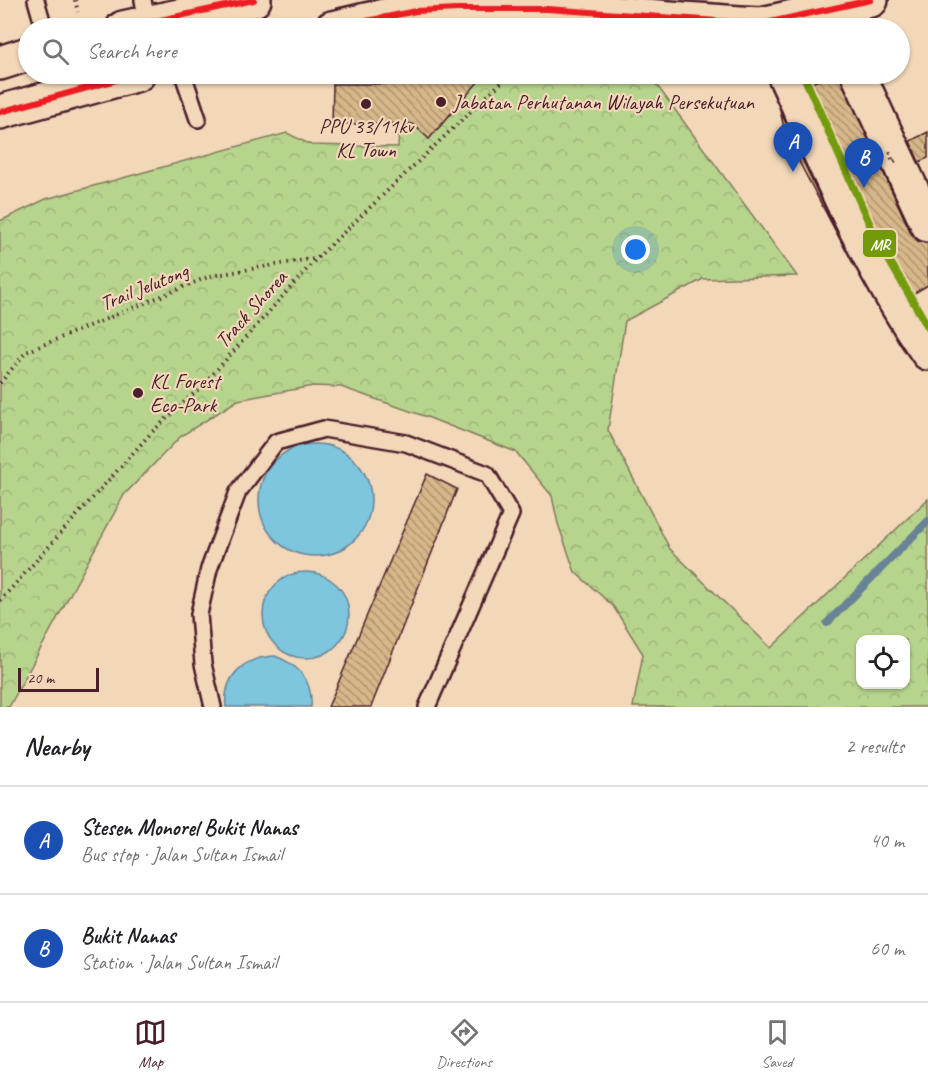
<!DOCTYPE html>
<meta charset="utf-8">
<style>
:root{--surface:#fff;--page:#f2f2f2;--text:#202124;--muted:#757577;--line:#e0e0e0;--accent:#4a1f2b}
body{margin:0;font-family:Caveat,sans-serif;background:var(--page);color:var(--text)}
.controls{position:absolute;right:18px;bottom:18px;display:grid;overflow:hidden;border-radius:12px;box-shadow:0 2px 4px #0004}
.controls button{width:54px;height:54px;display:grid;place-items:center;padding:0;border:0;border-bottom:2px solid var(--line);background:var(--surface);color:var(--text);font:30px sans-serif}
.scale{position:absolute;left:18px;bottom:15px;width:81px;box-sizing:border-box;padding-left:6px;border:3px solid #4a1f2b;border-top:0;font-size:16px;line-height:21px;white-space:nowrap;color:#4a1f2b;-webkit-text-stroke:4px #f2d7b9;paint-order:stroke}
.you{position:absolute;left:636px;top:250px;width:21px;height:21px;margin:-15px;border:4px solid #fff;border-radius:50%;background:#1a73e8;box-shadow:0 0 0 9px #1a73e833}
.badge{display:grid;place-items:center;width:39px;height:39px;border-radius:50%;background:var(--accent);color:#fff;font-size:20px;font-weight:700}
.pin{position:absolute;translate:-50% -50px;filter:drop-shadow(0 2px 3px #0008)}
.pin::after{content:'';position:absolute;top:32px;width:21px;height:18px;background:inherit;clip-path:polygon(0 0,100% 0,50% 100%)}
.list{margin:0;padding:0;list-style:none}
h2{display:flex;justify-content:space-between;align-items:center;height:78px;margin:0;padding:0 24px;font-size:26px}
h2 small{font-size:20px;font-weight:400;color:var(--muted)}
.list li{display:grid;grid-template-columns:39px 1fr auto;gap:18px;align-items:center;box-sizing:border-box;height:108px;padding:0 24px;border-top:2px solid var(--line)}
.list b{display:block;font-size:22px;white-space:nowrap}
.list p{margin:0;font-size:20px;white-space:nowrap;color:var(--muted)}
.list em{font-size:20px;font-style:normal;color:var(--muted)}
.icon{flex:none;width:33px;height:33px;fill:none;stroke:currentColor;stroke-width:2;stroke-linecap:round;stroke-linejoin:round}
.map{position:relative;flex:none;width:928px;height:707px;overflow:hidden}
.search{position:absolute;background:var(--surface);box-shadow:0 2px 4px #0004;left:18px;right:18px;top:18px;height:66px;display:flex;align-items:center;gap:15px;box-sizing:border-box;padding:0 21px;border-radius:33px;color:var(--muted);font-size:22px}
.sheet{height:294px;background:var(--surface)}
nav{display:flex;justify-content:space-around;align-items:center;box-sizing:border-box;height:84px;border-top:2px solid var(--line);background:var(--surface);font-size:16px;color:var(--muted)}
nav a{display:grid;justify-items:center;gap:3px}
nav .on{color:var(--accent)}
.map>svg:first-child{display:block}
.forest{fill:url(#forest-crowns);stroke:#807a5c;stroke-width:1.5;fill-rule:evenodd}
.water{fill:#7dc6dd;stroke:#698396;stroke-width:1.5}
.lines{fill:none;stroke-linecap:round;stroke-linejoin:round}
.stream{stroke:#698396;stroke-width:8}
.building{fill:url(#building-back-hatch);stroke:#4a1f2b;stroke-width:1.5}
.service-casing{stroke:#4a1f2b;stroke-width:20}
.tertiary-casing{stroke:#4a1f2b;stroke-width:38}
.secondary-casing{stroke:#4a1f2b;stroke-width:38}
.path{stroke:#4a1f2b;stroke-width:4;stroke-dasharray:1.5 4.5;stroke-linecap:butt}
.service{stroke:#f2d7b9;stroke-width:15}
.tertiary{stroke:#f2d7b9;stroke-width:33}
.secondary{stroke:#f2d7b9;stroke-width:33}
.path-bridge{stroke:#4a1f2b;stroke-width:4;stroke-dasharray:1.5 4.5;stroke-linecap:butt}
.bus-1-casing{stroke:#f2d7b9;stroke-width:10}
.bus-1{stroke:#ed1b24;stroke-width:6}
.metro-1-casing{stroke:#f2d7b9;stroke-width:12}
.metro-1{stroke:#739b09;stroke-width:8}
.poi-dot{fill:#4a1f2b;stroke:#f2d7b9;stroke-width:2}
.labels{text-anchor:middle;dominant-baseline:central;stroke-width:4.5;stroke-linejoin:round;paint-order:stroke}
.poi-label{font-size:21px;fill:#4a1f2b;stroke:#f2d7b9;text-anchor:start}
.street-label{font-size:21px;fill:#4a1f2b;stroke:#f2d7b9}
.line-badge{stroke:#f2d7b9;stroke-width:2}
.badge-label{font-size:16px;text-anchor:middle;font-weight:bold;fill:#fff}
</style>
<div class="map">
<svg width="928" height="707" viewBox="0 0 928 707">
<defs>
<pattern id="forest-crowns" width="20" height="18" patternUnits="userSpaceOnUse" patternTransform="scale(1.5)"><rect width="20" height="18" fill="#b7d48d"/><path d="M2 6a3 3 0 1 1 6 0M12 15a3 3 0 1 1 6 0" fill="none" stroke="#9fb67a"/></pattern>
<pattern id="building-back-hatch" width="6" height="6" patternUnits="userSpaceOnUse" patternTransform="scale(1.5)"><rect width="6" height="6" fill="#d6b789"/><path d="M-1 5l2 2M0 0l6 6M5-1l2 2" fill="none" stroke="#b09470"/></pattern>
</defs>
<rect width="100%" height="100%" fill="#f2d7b9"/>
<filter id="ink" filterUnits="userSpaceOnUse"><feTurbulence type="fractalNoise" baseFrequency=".0167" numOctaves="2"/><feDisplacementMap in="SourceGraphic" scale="12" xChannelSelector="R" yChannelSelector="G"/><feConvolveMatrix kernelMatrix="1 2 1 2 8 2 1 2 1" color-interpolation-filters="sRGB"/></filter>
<g filter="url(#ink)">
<path class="forest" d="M 402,74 L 638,74 L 656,84 L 797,276 L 703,279 L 625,321 L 608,430 L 670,549 L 771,648 L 928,499 L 928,707 L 633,707 L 643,654 L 613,606 L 575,572 L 558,524 L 552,496 L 516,452 L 427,417 L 341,387 L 313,386 L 238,400 L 181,436 L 124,495 L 9,707 L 0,707 L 0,221 L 46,199 L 287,133 L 311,145 L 398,147 ZM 860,640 L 906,640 L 906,684 L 860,684 Z"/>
<path class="water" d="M259 500a56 56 0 1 1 112 0a56 56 0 1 1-112 0Z
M263 615a43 43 0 1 1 86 0a43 43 0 1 1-86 0Z
M 275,656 C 299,665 313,680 311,707 L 226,707 C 223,675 245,657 275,656 Z"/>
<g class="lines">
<path class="stream" d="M 827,623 L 928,521"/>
</g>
<path class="building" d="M 407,74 L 485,74 L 429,139 L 413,124 L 332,124 L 333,84 L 407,84 Z
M 833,74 L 839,74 L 911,233 L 918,241 L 928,243 L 928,285 L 913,294 L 866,208 L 809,84 Z
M 780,110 L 816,189 L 846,251 L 786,137 Z
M 928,132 L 928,158 L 919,162 L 910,141 Z
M 427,474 L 457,489 L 371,707 L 328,707 Z"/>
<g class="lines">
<g class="service-casing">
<path id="service" d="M 36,0 L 44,28
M 143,0 L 147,23
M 183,74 L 198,119
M 213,707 L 203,664 L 199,614 L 209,569 L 238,492 L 276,442 L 324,429 L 406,443 L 487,474 L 511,514 L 427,707"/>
</g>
<g class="tertiary-casing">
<path id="tertiary" d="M 123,28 L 254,0
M 332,28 C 360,22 389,13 417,11 C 531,0 647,19 761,24
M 0,63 L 28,54
M 0,112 L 138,74"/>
</g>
<g class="secondary-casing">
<path id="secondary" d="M 761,24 L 871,0
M 784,74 C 827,168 868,267 928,353
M 858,74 L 928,225"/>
</g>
<path class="path" d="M 75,0 L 78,12
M 0,383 L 26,352 L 210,276 L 316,258
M 0,601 L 151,433 L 205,383 L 317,258 L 510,74"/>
<use href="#service" class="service"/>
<use href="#tertiary" class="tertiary"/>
<use href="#secondary" class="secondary"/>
<path class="path-bridge" d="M 856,168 L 890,153 L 893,162 L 899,158"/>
<g class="bus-1-casing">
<path id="bus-1" d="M 123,28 L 254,0
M 332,28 L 416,11 L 458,9 L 547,9 L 761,24 L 871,0
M 0,112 L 138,74"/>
</g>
<use href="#bus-1" class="bus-1"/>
<g class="metro-1-casing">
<path id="metro-1" d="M 803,74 L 875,236 L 928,327"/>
</g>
<use href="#metro-1" class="metro-1"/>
</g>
</g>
<g class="poi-dot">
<circle cx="441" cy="102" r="6"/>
<circle cx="366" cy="104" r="6"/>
<circle cx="138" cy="393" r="6"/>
</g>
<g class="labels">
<g class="poi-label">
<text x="453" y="102">Jabatan Perhutanan Wilayah Persekutuan</text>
<text x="366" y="126" text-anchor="middle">PPU 33/11kv<tspan x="366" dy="24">KL Town</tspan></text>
<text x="150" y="381">KL Forest<tspan x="150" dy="24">Eco-Park</tspan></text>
</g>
<g class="street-label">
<text transform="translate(144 287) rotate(-22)">Trail Jelutong</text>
<text transform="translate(251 309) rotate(-48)">Track Shorea</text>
</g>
</g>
<rect class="line-badge" x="862" y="229" width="35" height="29" rx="6" fill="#739b09"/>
<g class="badge-label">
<text x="880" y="250">MR</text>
</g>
</svg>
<div class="controls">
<button><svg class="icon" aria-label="locate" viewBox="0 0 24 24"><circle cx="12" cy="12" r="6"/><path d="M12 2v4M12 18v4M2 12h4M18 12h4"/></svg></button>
</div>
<div class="scale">20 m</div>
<div class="you"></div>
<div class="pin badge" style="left:793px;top:172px;background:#1a4fb4">A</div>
<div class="pin badge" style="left:864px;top:188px;background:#1a4fb4">B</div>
<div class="search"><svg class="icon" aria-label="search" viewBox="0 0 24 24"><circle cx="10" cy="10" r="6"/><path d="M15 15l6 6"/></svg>Search here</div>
</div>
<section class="sheet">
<h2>Nearby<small>2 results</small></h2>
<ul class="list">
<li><span class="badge" style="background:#1a4fb4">A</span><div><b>Stesen Monorel Bukit Nanas</b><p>Bus stop · Jalan Sultan Ismail</p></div><em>40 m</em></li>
<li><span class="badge" style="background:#1a4fb4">B</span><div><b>Bukit Nanas</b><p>Station · Jalan Sultan Ismail</p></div><em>60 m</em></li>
</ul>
</section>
<nav>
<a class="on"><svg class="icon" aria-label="map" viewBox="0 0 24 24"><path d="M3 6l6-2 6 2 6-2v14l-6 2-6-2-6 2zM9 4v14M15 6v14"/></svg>Map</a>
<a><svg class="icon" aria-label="directions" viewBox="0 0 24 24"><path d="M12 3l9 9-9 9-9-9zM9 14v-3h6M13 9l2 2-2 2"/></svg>Directions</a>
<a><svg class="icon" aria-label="saved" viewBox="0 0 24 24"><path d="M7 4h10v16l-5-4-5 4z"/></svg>Saved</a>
</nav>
